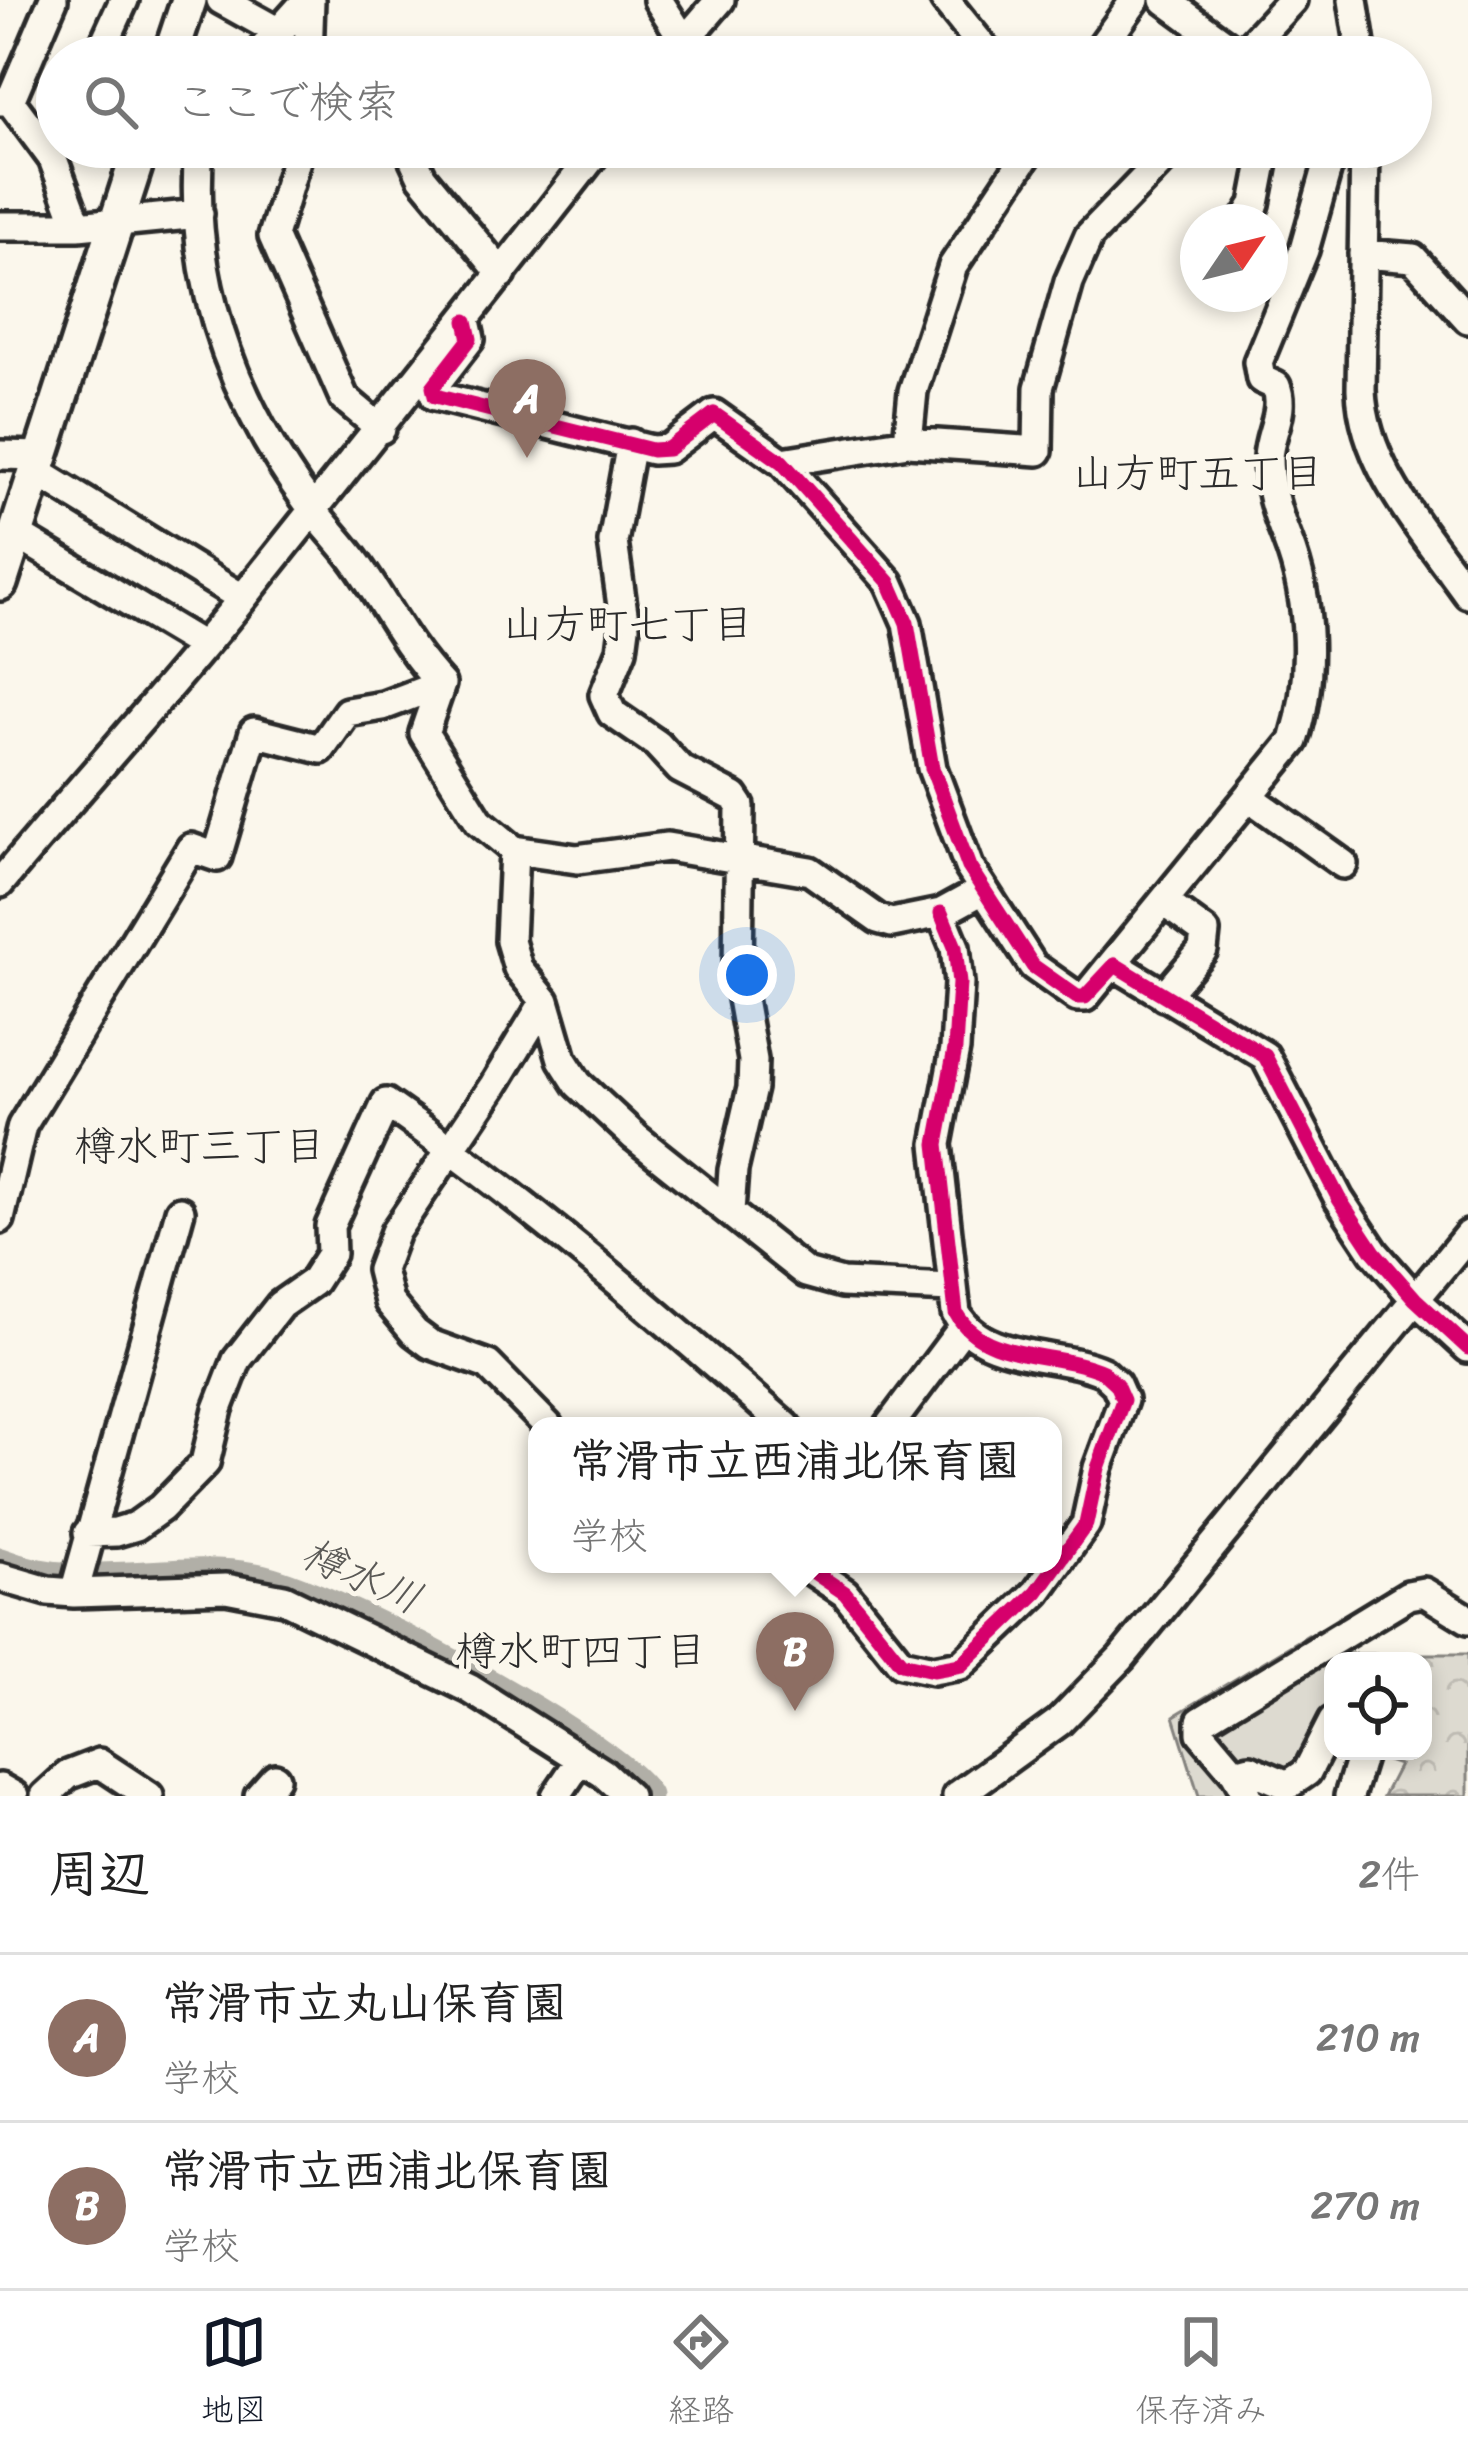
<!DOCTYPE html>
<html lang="ja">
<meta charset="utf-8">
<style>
:root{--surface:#fff;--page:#f2f2f2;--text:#222;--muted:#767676;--line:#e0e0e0;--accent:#111827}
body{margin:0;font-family:Sriracha,"Klee One",sans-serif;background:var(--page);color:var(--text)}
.controls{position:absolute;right:36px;bottom:36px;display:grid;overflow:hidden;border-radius:24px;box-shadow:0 6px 18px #0003}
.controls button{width:108px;height:108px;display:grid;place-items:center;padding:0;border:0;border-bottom:3px solid var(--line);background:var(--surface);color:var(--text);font:60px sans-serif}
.compass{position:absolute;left:1180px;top:204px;width:108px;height:108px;border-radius:50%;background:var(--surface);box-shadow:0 6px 18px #0003;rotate:55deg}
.you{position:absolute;left:747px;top:975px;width:42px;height:42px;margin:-30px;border:9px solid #fff;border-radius:50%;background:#1a73e8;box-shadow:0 0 0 18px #1a73e833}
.badge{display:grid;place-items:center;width:78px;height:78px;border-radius:50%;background:var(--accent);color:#fff;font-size:39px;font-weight:700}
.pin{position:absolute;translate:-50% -99px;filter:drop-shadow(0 3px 6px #0008)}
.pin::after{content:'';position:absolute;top:63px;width:42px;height:36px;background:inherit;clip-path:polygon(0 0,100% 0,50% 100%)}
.popup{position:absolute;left:528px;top:1417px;width:534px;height:156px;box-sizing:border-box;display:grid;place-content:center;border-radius:24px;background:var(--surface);filter:drop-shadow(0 3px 9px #0005);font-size:39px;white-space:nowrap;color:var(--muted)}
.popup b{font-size:45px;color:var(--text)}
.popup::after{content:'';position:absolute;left:50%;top:100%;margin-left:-24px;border:24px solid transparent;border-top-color:var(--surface)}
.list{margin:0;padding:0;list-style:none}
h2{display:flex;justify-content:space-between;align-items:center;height:156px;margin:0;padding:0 48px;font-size:51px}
h2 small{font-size:39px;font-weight:400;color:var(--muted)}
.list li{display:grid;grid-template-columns:78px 1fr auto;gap:36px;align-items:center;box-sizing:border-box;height:168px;padding:0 48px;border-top:3px solid var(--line)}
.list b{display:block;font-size:45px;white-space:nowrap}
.list p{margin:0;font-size:39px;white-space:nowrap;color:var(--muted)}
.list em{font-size:39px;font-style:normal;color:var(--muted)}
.icon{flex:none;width:66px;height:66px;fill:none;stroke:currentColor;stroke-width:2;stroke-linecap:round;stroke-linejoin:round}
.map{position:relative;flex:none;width:1468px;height:1796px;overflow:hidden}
.search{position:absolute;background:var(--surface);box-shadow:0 6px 18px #0003;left:36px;right:36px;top:36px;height:132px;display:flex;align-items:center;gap:30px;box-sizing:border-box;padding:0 42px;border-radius:66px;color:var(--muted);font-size:45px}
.sheet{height:492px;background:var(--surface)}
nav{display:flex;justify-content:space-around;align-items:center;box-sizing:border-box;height:168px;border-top:3px solid var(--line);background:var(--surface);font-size:33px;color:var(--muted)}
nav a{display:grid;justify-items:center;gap:6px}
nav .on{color:var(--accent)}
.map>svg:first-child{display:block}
.green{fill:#dddad0;stroke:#84827e;stroke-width:3}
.forest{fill:url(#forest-crowns);stroke:#84827e;stroke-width:3}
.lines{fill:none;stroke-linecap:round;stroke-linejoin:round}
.river{stroke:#b1afa7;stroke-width:33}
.minor-casing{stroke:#2b2b2b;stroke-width:36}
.major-casing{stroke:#2b2b2b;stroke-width:42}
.minor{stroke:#fbf7ec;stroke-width:27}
.major{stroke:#fbf7ec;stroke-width:33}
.cycleway-casing{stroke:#fbf7ec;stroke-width:22}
.cycleway{stroke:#d6006c;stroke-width:15}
.labels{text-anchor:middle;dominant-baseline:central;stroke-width:10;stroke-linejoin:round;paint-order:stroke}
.neighbourhood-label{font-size:42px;fill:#2b2b2b;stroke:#fbf7ec}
.water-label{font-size:42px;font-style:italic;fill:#5a5956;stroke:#fbf7ec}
</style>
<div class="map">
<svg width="1468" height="1796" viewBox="0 0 1468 1796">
<defs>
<pattern id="forest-crowns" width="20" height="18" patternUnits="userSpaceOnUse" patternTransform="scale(3)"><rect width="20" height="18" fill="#dddad0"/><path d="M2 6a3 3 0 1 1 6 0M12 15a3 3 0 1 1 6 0" fill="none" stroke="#bebbb3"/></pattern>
</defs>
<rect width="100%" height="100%" fill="#fbf7ec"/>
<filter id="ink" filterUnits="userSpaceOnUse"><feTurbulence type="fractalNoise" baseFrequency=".00833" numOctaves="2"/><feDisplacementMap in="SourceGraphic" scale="24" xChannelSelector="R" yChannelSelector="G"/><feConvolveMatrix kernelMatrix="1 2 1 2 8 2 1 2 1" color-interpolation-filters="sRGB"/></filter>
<g filter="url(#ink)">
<path class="green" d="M 1308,1635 L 1333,1671 L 1333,1718 L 1286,1796 L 1199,1796 L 1174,1716 Z"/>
<path class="forest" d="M 1329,1654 L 1468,1654 L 1468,1796 L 1383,1796 L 1399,1765 L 1358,1751 L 1423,1751 L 1423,1661 L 1335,1661 Z"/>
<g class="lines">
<path class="river" d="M 0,1564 C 82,1597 170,1564 255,1579 C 325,1591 608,1740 645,1796"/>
<g class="minor-casing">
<path id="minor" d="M 221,0 L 279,32
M 658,0 L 685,42
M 945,0 L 991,57
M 1165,0 L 1243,57
M 1353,0 L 1362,57
M 98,57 L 124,0
M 256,57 L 307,0
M 308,57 L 310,0
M 671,57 L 720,0
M 1094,57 L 1135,0
M 1239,57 L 1292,0
M 0,101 L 10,101 L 53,159 L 78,226
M 10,101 L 53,0
M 199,147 C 188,280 233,401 311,507 C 325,527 343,544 357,564 C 386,605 406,647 441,684
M 300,147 L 273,236 L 344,398 L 381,429
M 408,147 L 422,177 L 502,274
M 1365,147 L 1361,389 C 1363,467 1426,534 1468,594
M 1244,222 L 1255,204 L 1266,147
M 0,226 L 78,226 L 199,214
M 1363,254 L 1413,258 L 1468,319
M 466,321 L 470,339 L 433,387 L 435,396 L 652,450 L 668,449 L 714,414 L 782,462 L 889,582 L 907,623 L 932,768 L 969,867 L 1033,966 L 1077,997 L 1085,997 L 1294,741 C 1314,677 1312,603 1287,539 C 1277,514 1268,487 1268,458 C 1269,433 1286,411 1276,386 L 1261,379 L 1258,362 L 1304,250 L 1333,147
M 908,442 L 913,391 L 953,266 L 1032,147
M 631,443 L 613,542 L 625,627 L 622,650 L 604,695 L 612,713 L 657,744 L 680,769 L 734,797 L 740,806 L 738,976 L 753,1060 L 752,1088 L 733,1170 L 730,1211
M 0,455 L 41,456
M 782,462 L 908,442 L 1038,451 L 1039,388 L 1069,282 L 1089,236 L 1175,147
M 37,472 L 242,598
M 16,534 L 203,646
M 441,684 L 424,733 L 479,821 L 514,850 L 577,859 L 667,847 L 810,871 L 878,919 L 892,923 L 941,913 L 983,890
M 1249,797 L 1343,864
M 514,850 L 510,941 L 518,968 L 545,1001 L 562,1059 L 578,1084 L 635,1137 L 806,1273 L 842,1283 L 951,1288
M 0,883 C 80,787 165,695 243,598 C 362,448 482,299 600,147
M 1164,902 L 1205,932 L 1203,950 L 1164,996
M 1115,965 L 1265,1056 L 1339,1199 L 1374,1252 L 1415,1299 L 1468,1348
M 545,1001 L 494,1085 L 395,1232 L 381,1270 L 389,1302 L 414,1332 L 430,1344 L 488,1365 L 548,1426
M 0,1219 L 22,1126 L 191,848 L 217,857 L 254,732 L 321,749 L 347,712 L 383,706 L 441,684
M 889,1426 L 964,1326
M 88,1533 L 116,1532 L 136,1526 L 161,1508 L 205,1463 L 218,1409 L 237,1360 L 280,1305 L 313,1282 L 331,1254 L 330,1226 L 386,1103 C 527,1201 657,1313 786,1426
M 802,1564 L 845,1593 L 901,1663 L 933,1670 L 961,1665 L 1037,1592 L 1086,1524 L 1098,1468 L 1123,1400 L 1116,1384 L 1103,1372 C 1058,1351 983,1363 956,1313 L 937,1144 L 955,1049 L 959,983 L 955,947 L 941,913
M 0,1577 L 48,1591 L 74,1593 L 226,1588 L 284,1599 L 470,1689 L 603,1773 L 628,1796
M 74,1593 L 180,1211
M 1235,1773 L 1250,1769 L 1288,1785 L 1307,1772 L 1333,1721
M 0,1788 L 14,1796
M 45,1796 L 68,1775 L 99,1763 L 149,1796
M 259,1796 L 275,1778
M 556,1796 L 581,1759
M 957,1796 L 1059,1722 L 1121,1658 L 1468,1235
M 1248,1796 L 1235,1773 L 1201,1733 L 1201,1721 L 1408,1595 L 1424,1592 L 1468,1619
M 1349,1796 L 1363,1751"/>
</g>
<g class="major-casing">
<path id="major" d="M 170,57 L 189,0
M 0,583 L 141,147"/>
</g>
<use href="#minor" class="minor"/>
<use href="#major" class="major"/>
<g class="cycleway-casing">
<path id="cycleway" d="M 466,321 L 470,339 L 433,387 L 435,396 L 652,450 L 668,449 L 714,414 L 782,462 L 889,582 L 907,623 L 932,768 L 969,867 L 1033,966 L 1077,997 L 1085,997 L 1115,965 L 1265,1056 L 1339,1199 L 1374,1252 L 1415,1299 L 1468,1348
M 802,1564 L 845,1593 L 901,1663 L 933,1670 L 961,1665 L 1037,1592 L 1086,1524 L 1098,1468 L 1123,1400 L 1116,1384 L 1103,1372 C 1058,1351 983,1363 956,1313 L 937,1144 L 955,1049 L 959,983 L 955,947 L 941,913"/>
</g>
<use href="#cycleway" class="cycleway"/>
</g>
</g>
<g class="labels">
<g class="neighbourhood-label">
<text x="1198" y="473">山方町五丁目</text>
<text x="628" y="624">山方町七丁目</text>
<text x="200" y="1146">樽水町三丁目</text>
<text x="581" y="1651">樽水町四丁目</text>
</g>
<g class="water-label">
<text transform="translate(362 1576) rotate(24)">樽水川</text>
</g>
</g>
</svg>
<div class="controls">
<button><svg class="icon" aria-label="locate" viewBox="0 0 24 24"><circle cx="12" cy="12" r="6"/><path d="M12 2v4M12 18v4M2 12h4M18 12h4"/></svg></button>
</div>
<svg class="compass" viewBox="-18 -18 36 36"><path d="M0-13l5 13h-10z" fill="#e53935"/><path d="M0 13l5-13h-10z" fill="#767676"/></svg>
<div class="you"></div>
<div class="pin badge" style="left:527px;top:458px;background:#8d6e63">A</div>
<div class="pin badge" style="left:795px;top:1711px;background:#8d6e63">B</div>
<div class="popup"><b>常滑市立西浦北保育園</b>学校</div>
<div class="search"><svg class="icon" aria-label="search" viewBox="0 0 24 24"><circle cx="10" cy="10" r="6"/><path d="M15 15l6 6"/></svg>ここで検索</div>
</div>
<section class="sheet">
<h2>周辺<small>2件</small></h2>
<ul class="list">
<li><span class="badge" style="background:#8d6e63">A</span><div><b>常滑市立丸山保育園</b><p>学校</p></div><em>210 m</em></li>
<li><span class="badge" style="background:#8d6e63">B</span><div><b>常滑市立西浦北保育園</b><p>学校</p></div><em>270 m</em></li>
</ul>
</section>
<nav>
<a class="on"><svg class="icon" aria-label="map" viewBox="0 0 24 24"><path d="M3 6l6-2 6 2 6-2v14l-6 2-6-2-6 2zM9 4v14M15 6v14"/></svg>地図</a>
<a><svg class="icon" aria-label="directions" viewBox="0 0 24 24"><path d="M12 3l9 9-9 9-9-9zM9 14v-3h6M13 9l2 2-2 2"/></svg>経路</a>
<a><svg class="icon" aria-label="saved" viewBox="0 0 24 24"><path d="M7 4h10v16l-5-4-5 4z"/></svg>保存済み</a>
</nav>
